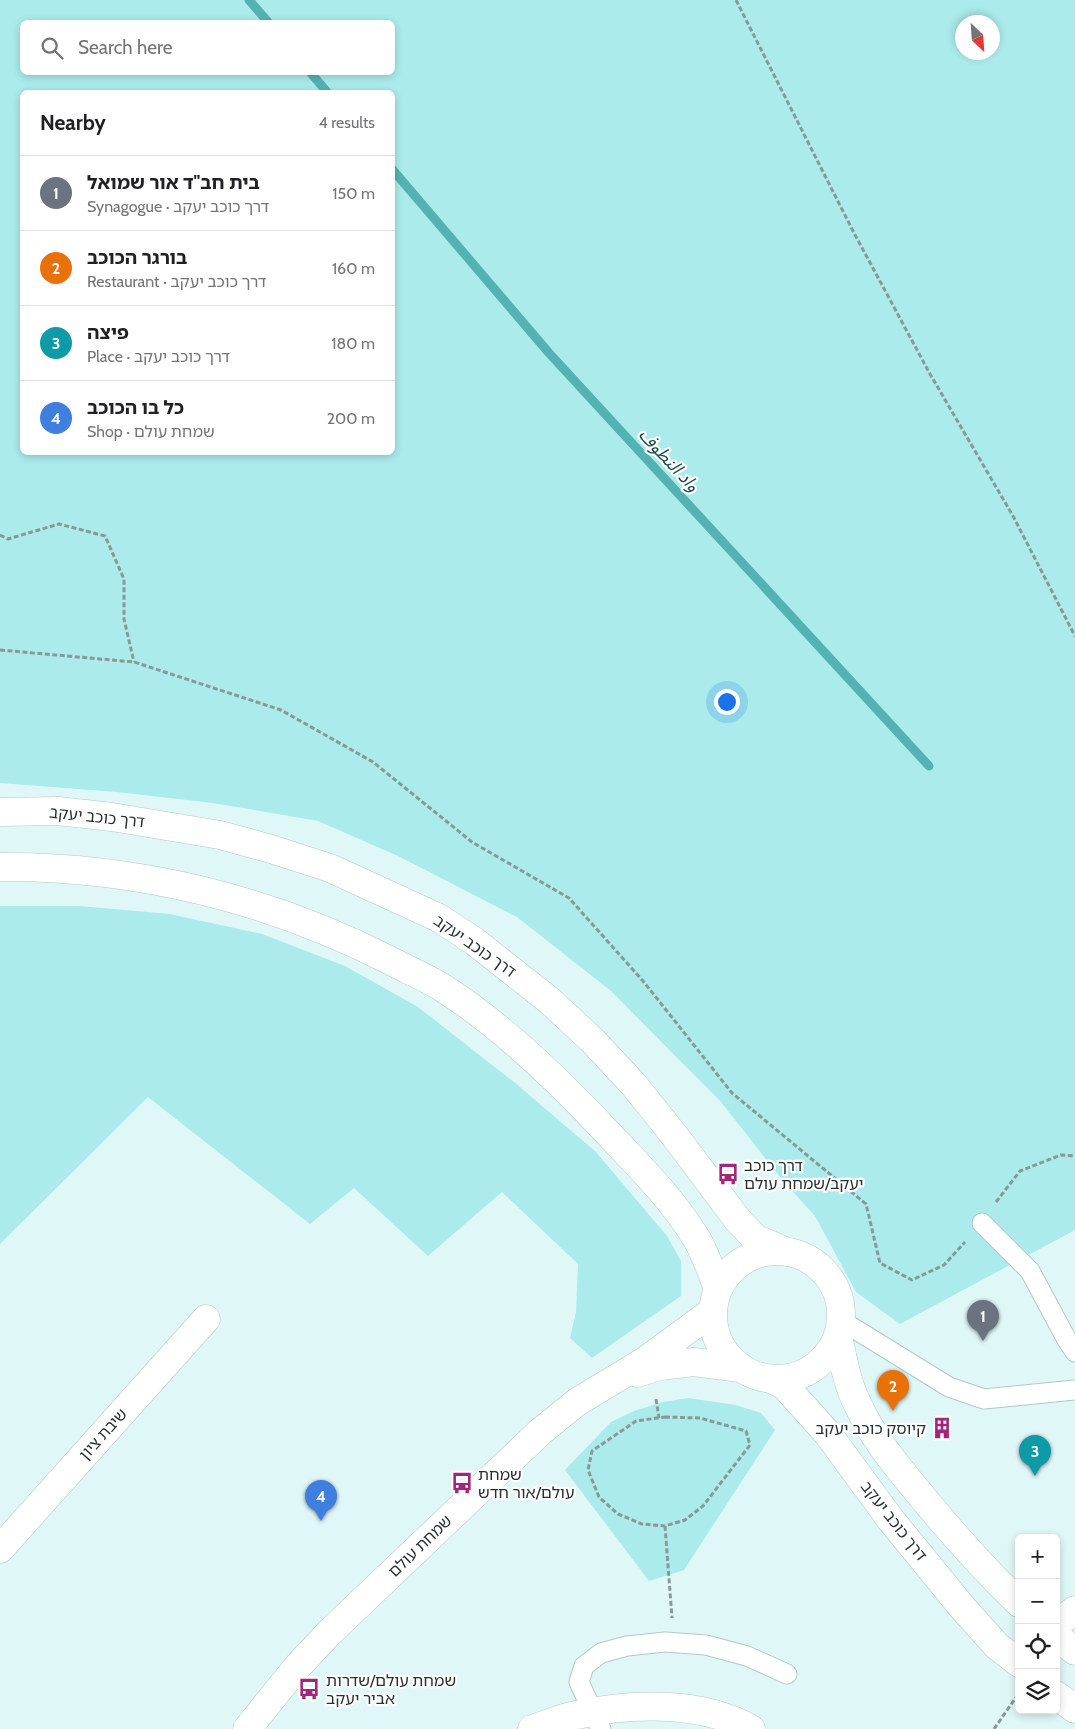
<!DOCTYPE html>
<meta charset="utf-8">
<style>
:root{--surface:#fff;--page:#f6f6f6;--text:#202124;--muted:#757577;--line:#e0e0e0;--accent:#a2267a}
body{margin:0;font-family:Cabin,"Noto Sans Arabic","Noto Sans Hebrew",sans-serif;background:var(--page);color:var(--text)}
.controls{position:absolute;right:15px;bottom:15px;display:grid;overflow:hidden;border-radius:8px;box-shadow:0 2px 8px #0003}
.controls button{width:45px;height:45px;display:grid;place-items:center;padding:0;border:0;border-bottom:1px solid var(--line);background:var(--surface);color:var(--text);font:25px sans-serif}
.compass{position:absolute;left:955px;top:15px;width:45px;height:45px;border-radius:50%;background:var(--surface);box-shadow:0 2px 8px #0003;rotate:155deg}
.you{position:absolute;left:726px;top:701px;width:18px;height:18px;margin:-12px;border:4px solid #fff;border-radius:50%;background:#1a73e8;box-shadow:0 0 0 8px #1a73e833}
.badge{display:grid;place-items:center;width:32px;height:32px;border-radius:50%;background:var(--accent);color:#fff;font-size:16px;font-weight:700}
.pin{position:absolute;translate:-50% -41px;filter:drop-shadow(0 1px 2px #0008)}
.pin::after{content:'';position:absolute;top:26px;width:18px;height:15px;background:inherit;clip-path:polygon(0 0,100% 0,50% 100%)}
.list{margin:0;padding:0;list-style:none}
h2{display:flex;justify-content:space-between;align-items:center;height:65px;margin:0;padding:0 20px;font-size:21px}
h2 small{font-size:16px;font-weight:400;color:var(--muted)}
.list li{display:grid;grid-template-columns:32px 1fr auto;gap:15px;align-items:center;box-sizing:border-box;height:75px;padding:0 20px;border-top:1px solid var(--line)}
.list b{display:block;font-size:19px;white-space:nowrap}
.list p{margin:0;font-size:16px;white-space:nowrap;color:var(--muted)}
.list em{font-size:16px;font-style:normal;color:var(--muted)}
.icon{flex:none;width:28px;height:28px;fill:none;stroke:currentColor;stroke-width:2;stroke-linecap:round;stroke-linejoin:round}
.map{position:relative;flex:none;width:1075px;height:1729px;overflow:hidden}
.search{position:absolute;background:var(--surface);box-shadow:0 2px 8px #0003;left:20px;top:20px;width:375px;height:55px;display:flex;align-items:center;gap:12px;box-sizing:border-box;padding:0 18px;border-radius:8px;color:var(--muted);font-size:19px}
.panel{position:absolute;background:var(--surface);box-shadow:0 2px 8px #0003;left:20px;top:90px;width:375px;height:365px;border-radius:8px}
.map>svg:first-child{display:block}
.green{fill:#abebeb;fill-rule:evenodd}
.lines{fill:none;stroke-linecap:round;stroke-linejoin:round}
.stream{stroke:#55b2b3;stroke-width:9}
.lane-casing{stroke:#b3c8c8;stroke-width:21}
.street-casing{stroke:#b3c8c8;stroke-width:29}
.secondary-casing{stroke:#b3c8c8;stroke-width:29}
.path{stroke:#899999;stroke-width:3;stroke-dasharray:5 2.5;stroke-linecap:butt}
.lane{stroke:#fff;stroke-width:19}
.street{stroke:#fff;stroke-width:28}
.secondary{stroke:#fff;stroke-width:28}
.labels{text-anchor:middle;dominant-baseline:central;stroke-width:4.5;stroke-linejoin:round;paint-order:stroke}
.street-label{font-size:16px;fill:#293232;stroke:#fff}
.poi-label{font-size:16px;fill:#293232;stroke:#fff;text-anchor:start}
.water-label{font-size:18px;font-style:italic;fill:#214c4c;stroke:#fff}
</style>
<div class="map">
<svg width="1075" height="1729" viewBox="0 0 1075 1729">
<rect width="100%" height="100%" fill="#e0f7f7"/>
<path class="green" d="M 0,0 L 1075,0 L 1075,1230 L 900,1324 L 856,1292 L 815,1216 L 784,1182 L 721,1102 L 611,991 L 517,917 L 398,856 L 318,821 L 213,803 L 117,792 L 0,783 ZM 22,22 L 392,22 L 392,72 L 22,72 ZM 962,22 L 992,22 L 992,52 L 962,52 ZM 22,92 L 392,92 L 392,452 L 22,452 Z
M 0,906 L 79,906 L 170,914 L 262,934 L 345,966 L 418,1007 L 514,1082 L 596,1152 L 667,1236 L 681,1261 L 681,1296 L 592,1358 L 570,1338 L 576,1312 L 578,1264 L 502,1192 L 428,1256 L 354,1188 L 310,1224 L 148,1097 L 0,1244 Z
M 688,1398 L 736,1405 L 761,1413 L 775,1430 L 684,1570 L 649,1581 L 565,1470 L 611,1422 L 634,1411 L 663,1402 Z"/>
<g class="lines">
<path class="stream" d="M 249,0 L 268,22
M 310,72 L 327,92
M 392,169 L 549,353 L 929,766"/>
<g class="lane-casing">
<path id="lane" d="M 982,1223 L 1030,1271 L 1067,1340 L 1075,1352
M 842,1321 L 949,1387 L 984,1399 L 1075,1390
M 601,1729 L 579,1682 L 584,1666 L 601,1653 L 627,1646 L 665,1642 L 706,1645 L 747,1656 L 787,1674"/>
</g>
<g class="street-casing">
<path id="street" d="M 637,1373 L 660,1366 L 693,1362 L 741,1368
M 0,1549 L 206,1319
M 1056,1624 L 1075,1610
M 247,1729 L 298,1666 L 329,1633 L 540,1432 L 577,1402 L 645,1361 L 713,1311
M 532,1729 C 545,1725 559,1719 572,1716 C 627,1703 701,1700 751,1729"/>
</g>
<g class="secondary-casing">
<path id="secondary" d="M 0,812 L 58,811 L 112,817 L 220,835 L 271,849 L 330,868 L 439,918 L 474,941 L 550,1001 L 593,1041 L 634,1085 L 674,1135 L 737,1219 L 755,1238 L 787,1252
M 0,867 C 136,866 270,899 391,961 C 406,969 423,976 438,985 C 497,1021 557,1079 604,1129 C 637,1164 673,1199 698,1241 C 706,1256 712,1273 718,1289
M713 1315a64 64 0 1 1 128 0a64 64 0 1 1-128 0Z
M 838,1336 C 843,1359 847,1384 858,1405 C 873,1438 896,1465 919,1493 C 950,1531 983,1568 1019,1603
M 771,1379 L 784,1385 L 828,1434 L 891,1520 L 962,1607 L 997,1646 L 1019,1663
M 1056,1636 L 1075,1651
M 1056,1695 L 1075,1709"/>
</g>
<path class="path" d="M 736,0 L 854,233 L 930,374 L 1013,516 L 1075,636
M 0,535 L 8,539 L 59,524 L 105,536 L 124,579 L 124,619 L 134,662
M 0,650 L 134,662 L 281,710 L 373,762 L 472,842 L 569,898 L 643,981 L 732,1093 L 866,1204 L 880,1263 L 912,1280 L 944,1265 L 965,1242
M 996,1202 L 1020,1171 L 1061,1155 L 1075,1156
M 656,1399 L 659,1418
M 665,1417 L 700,1418 L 746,1431 L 750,1445 L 703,1506 L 685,1520 L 665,1526 L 642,1524 L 618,1514 L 599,1497 L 588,1470 L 592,1451 L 636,1421 Z
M 665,1526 L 672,1618
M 994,1729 L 1019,1693"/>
<use href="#lane" class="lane"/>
<use href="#street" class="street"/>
<use href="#secondary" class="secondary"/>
</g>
<defs>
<g id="bus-bare" transform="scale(1.725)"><path d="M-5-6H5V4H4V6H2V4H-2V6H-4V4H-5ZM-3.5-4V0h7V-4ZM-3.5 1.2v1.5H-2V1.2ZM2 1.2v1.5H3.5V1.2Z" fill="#a2267a" stroke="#fff" stroke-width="2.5" paint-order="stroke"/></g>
<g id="building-bare" transform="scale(1.725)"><path d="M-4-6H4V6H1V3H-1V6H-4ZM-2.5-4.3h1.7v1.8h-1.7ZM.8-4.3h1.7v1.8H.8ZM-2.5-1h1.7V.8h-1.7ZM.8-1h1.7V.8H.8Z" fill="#a2267a" stroke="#fff" stroke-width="2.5" paint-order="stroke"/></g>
</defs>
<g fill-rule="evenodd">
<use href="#bus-bare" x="728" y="1174"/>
<use href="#building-bare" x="942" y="1428"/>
<use href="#bus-bare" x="462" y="1483"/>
<use href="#bus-bare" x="309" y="1689"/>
</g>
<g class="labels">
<g class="street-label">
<text transform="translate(97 817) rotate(6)">דרך כוכב יעקב</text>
<text transform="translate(475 946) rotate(35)">דרך כוכב יעקב</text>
<text transform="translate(103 1434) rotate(-48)">שיבת ציון</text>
<text transform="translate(894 1521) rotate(52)">דרך כוכב יעקב</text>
<text transform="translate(420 1546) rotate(-44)">שמחת עולם</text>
</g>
<g class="poi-label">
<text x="744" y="1165">דרך כוכב<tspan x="744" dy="18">יעקב/שמחת עולם</tspan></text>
<text x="926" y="1428" text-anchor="end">קיוסק כוכב יעקב</text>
<text x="478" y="1474">שמחת<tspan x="478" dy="18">עולם/אור חדש</tspan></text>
<text x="326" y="1680">שמחת עולם/שדרות<tspan x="326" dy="18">אביר יעקב</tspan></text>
</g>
<g class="water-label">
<text transform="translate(669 460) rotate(47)">واد النطوف</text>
</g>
</g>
</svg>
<div class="controls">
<button>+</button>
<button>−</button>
<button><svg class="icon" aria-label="locate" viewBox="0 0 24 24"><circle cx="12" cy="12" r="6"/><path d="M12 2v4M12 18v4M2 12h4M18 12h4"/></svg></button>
<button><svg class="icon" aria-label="layers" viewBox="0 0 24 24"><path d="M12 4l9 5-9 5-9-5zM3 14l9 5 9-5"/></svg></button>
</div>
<svg class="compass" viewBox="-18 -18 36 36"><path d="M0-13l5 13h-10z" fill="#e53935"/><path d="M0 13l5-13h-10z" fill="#757577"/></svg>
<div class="you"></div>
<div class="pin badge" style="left:983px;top:1341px;background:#6b7280">1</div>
<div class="pin badge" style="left:893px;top:1411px;background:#e8710a">2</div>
<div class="pin badge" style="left:1035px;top:1476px;background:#0f9aa8">3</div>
<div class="pin badge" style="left:321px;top:1521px;background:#3f7fe0">4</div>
<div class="search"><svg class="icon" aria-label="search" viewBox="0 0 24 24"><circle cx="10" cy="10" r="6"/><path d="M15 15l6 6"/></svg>Search here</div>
<section class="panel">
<h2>Nearby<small>4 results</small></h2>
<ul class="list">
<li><span class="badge" style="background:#6b7280">1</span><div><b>בית חב&quot;ד אור שמואל</b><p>Synagogue · דרך כוכב יעקב</p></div><em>150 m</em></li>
<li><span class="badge" style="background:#e8710a">2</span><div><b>בורגר הכוכב</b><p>Restaurant · דרך כוכב יעקב</p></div><em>160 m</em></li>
<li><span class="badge" style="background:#0f9aa8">3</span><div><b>פיצה</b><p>Place · דרך כוכב יעקב</p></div><em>180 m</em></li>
<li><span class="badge" style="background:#3f7fe0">4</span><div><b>כל בו הכוכב</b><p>Shop · שמחת עולם</p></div><em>200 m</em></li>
</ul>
</section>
</div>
